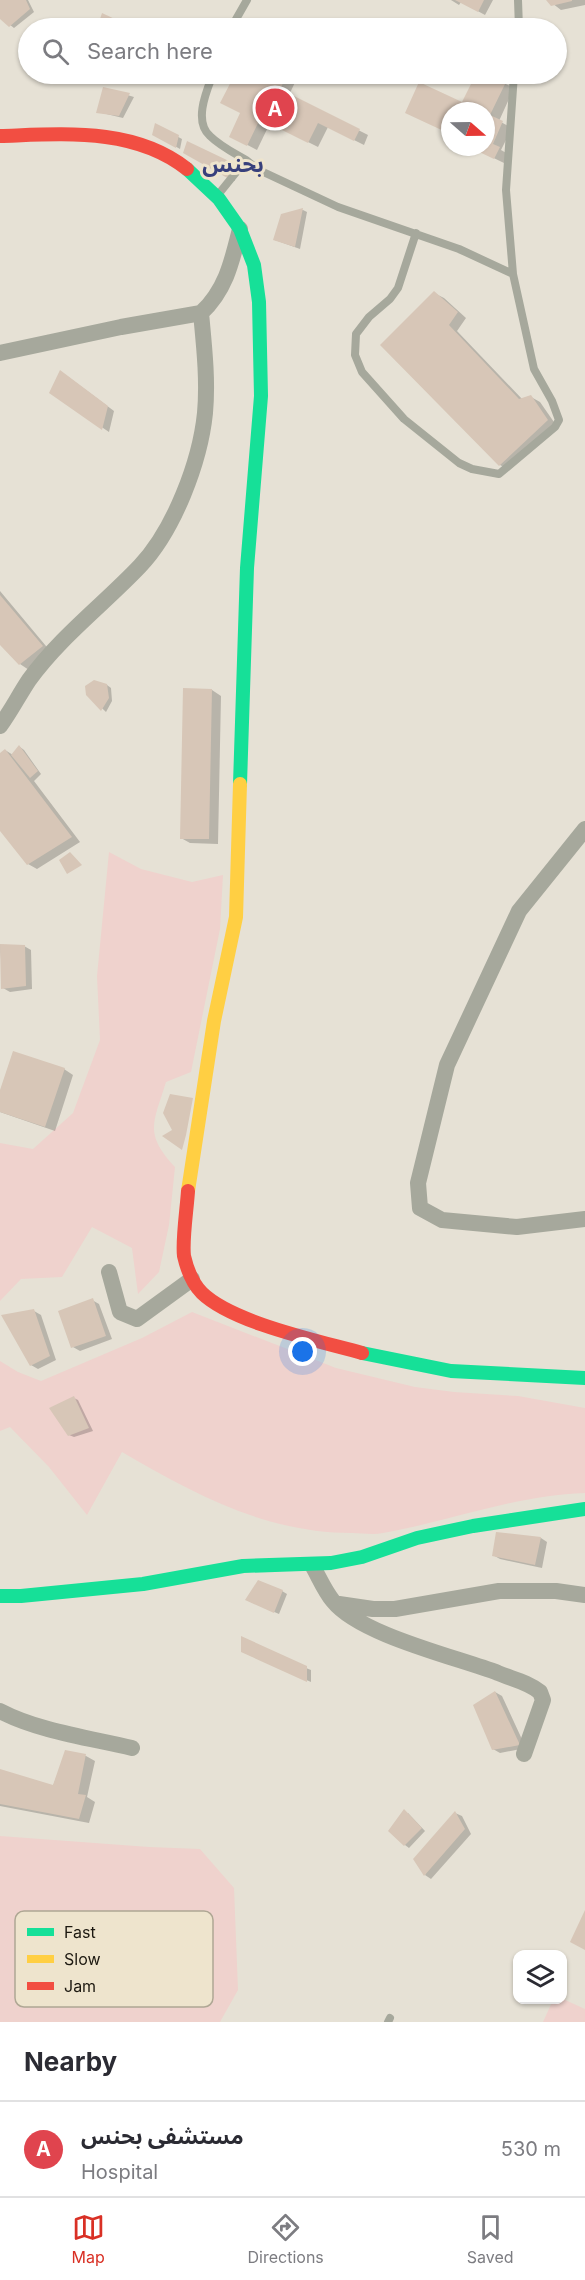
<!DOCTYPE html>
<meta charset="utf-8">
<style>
:root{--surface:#fff;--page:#f7f7f7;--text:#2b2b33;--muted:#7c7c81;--line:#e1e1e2;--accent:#d93025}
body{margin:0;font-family:Inter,"Noto Sans Arabic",sans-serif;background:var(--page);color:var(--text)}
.controls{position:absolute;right:18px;bottom:18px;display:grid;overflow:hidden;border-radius:12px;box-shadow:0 2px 4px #0004}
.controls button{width:54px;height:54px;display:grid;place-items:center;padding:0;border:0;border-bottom:2px solid var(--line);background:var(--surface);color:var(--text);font:30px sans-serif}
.compass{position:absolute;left:441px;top:102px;width:54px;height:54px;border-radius:50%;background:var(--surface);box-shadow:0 2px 4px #0004;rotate:110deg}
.you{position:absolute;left:303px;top:1352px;width:21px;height:21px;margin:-15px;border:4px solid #fff;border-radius:50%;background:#1a73e8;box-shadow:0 0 0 9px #1a73e833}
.badge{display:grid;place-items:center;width:39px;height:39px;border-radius:50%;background:var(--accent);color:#fff;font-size:20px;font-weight:700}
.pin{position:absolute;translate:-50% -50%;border:3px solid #fff;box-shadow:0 2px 6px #0006}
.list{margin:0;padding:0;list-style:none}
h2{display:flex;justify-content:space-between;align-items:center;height:78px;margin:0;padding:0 24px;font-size:26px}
h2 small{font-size:20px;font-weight:400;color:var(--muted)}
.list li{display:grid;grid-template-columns:39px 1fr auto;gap:18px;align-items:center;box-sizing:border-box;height:96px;padding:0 24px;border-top:2px solid var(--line)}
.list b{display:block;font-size:22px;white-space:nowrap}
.list p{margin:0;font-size:20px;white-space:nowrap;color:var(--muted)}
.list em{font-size:20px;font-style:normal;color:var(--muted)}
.icon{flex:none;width:33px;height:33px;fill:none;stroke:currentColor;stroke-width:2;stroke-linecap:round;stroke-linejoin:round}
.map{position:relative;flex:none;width:585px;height:2022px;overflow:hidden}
.search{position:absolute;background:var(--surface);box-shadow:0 2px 4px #0004;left:18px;right:18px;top:18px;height:66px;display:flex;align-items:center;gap:15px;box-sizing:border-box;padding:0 21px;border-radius:33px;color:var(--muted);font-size:22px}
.sheet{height:174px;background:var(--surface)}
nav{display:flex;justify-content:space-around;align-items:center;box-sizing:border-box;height:84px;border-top:2px solid var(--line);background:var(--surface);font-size:16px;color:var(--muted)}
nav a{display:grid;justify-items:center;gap:3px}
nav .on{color:var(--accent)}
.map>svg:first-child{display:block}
.green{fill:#efd2cd}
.shadow{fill:#0003}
.building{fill:#d7c6b7}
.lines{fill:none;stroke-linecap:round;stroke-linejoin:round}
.lane{stroke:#a6a89c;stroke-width:8}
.street{stroke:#a6a89c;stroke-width:16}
.fast{stroke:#16e098;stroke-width:14}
.slow{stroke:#ffcf43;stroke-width:14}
.jam{stroke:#f24e42;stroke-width:14}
.labels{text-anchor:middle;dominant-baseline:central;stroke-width:6;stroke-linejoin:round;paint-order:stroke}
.quarter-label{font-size:22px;font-weight:bold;fill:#38407c;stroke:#eee4cd}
.key{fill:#eee4cd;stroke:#afa794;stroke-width:1.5}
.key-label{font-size:16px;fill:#1c1810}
</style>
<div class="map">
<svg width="585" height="2022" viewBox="0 0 585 2022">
<rect width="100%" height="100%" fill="#e6e1d5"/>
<path class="green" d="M 109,852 L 141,869 L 192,882 L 223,875 L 220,929 L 191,1072 L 166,1082 C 154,1122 143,1133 175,1167 L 169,1225 L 159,1272 L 138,1294 L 132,1248 L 92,1227 L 62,1277 L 21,1279 L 0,1301 L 0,1143 L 33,1149 L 73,1113 L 100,1040 L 97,976 Z
M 192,1312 L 336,1368 L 415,1387 L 454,1392 L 518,1396 L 585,1408 L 585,1493 C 516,1495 451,1521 383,1533 C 373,1535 362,1533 352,1533 C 266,1533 194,1494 122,1452 L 87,1515 L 49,1467 L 10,1427 L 0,1431 L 0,1361 L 18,1372 L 41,1381 L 142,1338 Z
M 0,1836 L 149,1847 L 200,1849 L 234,1888 L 238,1990 L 220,2022 L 0,2022 Z
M 563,1999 L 585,2009 L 585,2022 L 543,2022 L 553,2000 Z"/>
<path class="shadow" d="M 0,0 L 28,0 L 34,12 L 14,28 L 0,17 Z
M 451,0 L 493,0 L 485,15 L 461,2 L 459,5 Z
M 548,0 L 585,0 L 585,5 L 561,10 Z
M 236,74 L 253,74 L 259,77 L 260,74 L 299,74 L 289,95 L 368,135 L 364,145 L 328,127 L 318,147 L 270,123 L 257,150 L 240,141 L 242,113 L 222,103 Z
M 477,74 L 485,74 L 514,88 L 499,121 L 512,128 L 501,150 L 508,154 L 504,163 L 471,147 L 486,147 L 486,111 L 450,111 L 450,139 L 450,133 L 416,117 L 463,104 Z
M 104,88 L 134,97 L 123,118 L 98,112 Z
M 156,125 L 182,139 L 180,149 L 154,134 Z
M 185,153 L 230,163 L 235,166 L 235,181 Z
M 303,210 L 307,212 L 300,249 L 275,240 L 282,215 Z
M 434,293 L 444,298 L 466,318 L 457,331 L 523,400 L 531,397 L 540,402 L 556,425 L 509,470 L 500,465 Z
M 67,376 L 114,411 L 109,432 L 51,393 Z
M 0,591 L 51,652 L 29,670 L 20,664 L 0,643 Z
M 107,685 L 111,688 L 112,701 L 106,712 L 87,694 Z
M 185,690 L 212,690 L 221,696 L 218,844 L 190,843 L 181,838 Z
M 20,747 L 24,750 L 41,774 L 34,781 L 80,842 L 37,869 L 28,864 L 0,829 L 0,754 L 5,750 L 13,755 Z
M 0,945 L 24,946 L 31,950 L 32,989 L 10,992 L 3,988 Z
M 64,1069 L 73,1075 L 55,1131 L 0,1112 L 0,1095 Z
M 92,1300 L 99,1304 L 112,1339 L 80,1351 L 73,1347 L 60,1312 Z
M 34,1311 L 41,1315 L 56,1360 L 38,1369 L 31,1365 Z
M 74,1398 L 78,1400 L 93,1431 L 74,1437 L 69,1435 Z
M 541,1538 L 547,1542 L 542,1568 L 500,1559 L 493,1555 Z
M 282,1591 L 287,1594 L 279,1614 L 251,1602 Z
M 247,1654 L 306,1668 L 311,1670 L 311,1682 Z
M 495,1692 L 502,1696 L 526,1748 L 500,1753 L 493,1749 Z
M 66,1752 L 86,1756 L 95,1761 L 87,1797 L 95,1802 L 89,1823 L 0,1806 L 0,1771 L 53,1786 Z
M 408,1813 L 425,1831 L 409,1848 L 405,1845 Z
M 455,1813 L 462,1816 L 471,1834 L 431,1879 L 425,1875 Z"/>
<path class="building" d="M 0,0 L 26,0 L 30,9 L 9,27 L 0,19 Z
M 455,0 L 484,0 L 478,12 Z
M 546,0 L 572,0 L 572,1 L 551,6 Z
M 102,13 L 134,28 L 97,28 Z
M 235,74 L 288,74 L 280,89 L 360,129 L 354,141 L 318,123 L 308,143 L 260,119 L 247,146 L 229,137 L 240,113 L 220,103 Z
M 476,74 L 489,74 L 506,82 L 490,115 L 503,121 L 493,144 L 500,147 L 494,159 L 469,147 L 486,147 L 486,111 L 450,111 L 450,141 L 445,138 L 448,133 L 405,113 L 419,82 L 462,102 Z
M 103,87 L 130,93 L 119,116 L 96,113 Z
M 155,123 L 179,135 L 176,148 L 152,135 Z
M 187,141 L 231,162 L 231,180 L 183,153 Z
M 303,208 L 295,247 L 273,240 L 281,214 Z
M 434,291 L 458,312 L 449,325 L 519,399 L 531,395 L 548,420 L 499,466 L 380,345 Z
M 60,370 L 108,406 L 102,430 L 49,393 Z
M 0,595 L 43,646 L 19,665 L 0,645 Z
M 94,680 L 107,684 L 109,698 L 101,711 L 86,695 L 85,686 Z
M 183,688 L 212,689 L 209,839 L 180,839 Z
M 19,745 L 38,771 L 30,778 L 11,755 Z
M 5,749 L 72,837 L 27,865 L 0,831 L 0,753 Z
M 70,852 L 82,865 L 67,874 L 59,860 Z
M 0,944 L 25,945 L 26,986 L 1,989 Z
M 13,1051 L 65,1068 L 45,1127 L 0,1112 L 0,1090 Z
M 170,1094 L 193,1098 L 186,1135 L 182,1150 L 162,1136 L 172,1130 L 163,1113 Z
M 93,1298 L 106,1336 L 71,1348 L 58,1311 Z
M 34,1309 L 50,1356 L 30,1366 L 1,1315 Z
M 74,1396 L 89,1428 L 68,1436 L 49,1408 Z
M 496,1532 L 541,1537 L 535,1565 L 492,1556 Z
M 258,1580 L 283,1590 L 274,1613 L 245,1600 Z
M 241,1636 L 307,1666 L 307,1682 L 241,1652 Z
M 495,1691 L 520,1745 L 492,1750 L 473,1705 Z
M 65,1750 L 86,1754 L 78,1794 L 86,1795 L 79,1819 L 0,1804 L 0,1769 L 53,1785 Z
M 404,1809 L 422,1828 L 404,1846 L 388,1831 Z
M 455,1811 L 465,1829 L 424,1876 L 413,1859 Z
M 585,1910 L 585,1950 L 570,1942 Z"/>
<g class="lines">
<path class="lane" d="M 518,0 L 519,28
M 231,28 L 247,0
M 213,74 C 207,90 193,121 210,136 C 220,146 234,153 246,160
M 217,196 L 246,160 L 259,170 L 338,207 L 459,249 L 513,274 L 506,190 L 514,74
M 416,233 L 398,288 L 390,299 L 369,317 L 356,334 L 355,355 L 362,372 L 404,419 L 459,463 L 472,469 L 499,474 L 555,427 L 559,420 L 552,401 L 534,369 L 513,274
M 388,2022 L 390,2018"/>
<path class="street" d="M 0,353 L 121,327 L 201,313 C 226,290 232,261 240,229
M 0,726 C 11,711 19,695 29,680 C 60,637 104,604 140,566 C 174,530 200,462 205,413 C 208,380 204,345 201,313
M 585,829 L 519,911 L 447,1065 L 418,1183 L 420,1208 L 442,1220 L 517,1227 L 585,1219
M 109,1272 L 120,1312 L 137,1319 L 192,1279
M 312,1565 C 319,1577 324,1590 333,1601 C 360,1635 456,1657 498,1673 C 512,1679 528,1682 540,1692 L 543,1700 L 524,1754
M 339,1604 L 373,1609 L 395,1609 L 499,1591 L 556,1591 L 585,1595
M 0,1711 C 38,1731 90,1738 132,1748"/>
<path class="fast" d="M 187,169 L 219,199 L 240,229 L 254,265 L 259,302 L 261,396 L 247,568 L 240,784
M 362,1353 L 451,1371 L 585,1378
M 0,1596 L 21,1596 L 143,1584 L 243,1566 L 331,1563 L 362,1557 L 417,1538 L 473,1526 L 585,1509"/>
<path class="slow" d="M 188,1191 L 214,1021 L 236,917 L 240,784"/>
<path class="jam" d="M 0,136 C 63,134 134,127 187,169
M 188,1191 C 187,1208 182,1240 184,1256 C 187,1269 193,1284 202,1293 C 233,1323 319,1341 362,1353"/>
</g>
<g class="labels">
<g class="quarter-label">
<text x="233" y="164">بحنس</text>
</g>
</g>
<rect x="15" y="1911" width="198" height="96" rx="9" class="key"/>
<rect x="27" y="1928" width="27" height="8" fill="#16e098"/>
<rect x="27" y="1955" width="27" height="8" fill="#ffcf43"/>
<rect x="27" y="1982" width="27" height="8" fill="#f24e42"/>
<g class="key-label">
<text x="64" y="1938">Fast</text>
<text x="64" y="1965">Slow</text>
<text x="64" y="1992">Jam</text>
</g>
</svg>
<div class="controls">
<button><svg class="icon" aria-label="layers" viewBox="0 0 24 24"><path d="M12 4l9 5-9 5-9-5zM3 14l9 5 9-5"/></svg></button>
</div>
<svg class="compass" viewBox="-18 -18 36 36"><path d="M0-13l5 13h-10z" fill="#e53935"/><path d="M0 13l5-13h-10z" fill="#7c7c81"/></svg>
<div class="you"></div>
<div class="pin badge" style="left:275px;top:108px;background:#e0444e">A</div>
<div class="search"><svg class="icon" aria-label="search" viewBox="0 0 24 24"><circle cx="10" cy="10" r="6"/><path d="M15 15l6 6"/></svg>Search here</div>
</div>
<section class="sheet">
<h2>Nearby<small></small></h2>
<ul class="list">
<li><span class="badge" style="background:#e0444e">A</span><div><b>مستشفى بحنس</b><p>Hospital</p></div><em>530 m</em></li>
</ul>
</section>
<nav>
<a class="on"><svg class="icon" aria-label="map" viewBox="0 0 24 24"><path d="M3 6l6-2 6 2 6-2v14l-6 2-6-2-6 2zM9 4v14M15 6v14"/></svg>Map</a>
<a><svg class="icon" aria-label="directions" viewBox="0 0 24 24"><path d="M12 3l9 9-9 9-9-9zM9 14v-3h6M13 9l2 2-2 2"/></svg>Directions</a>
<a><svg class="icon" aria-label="saved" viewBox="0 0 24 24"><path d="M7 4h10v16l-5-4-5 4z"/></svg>Saved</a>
</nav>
